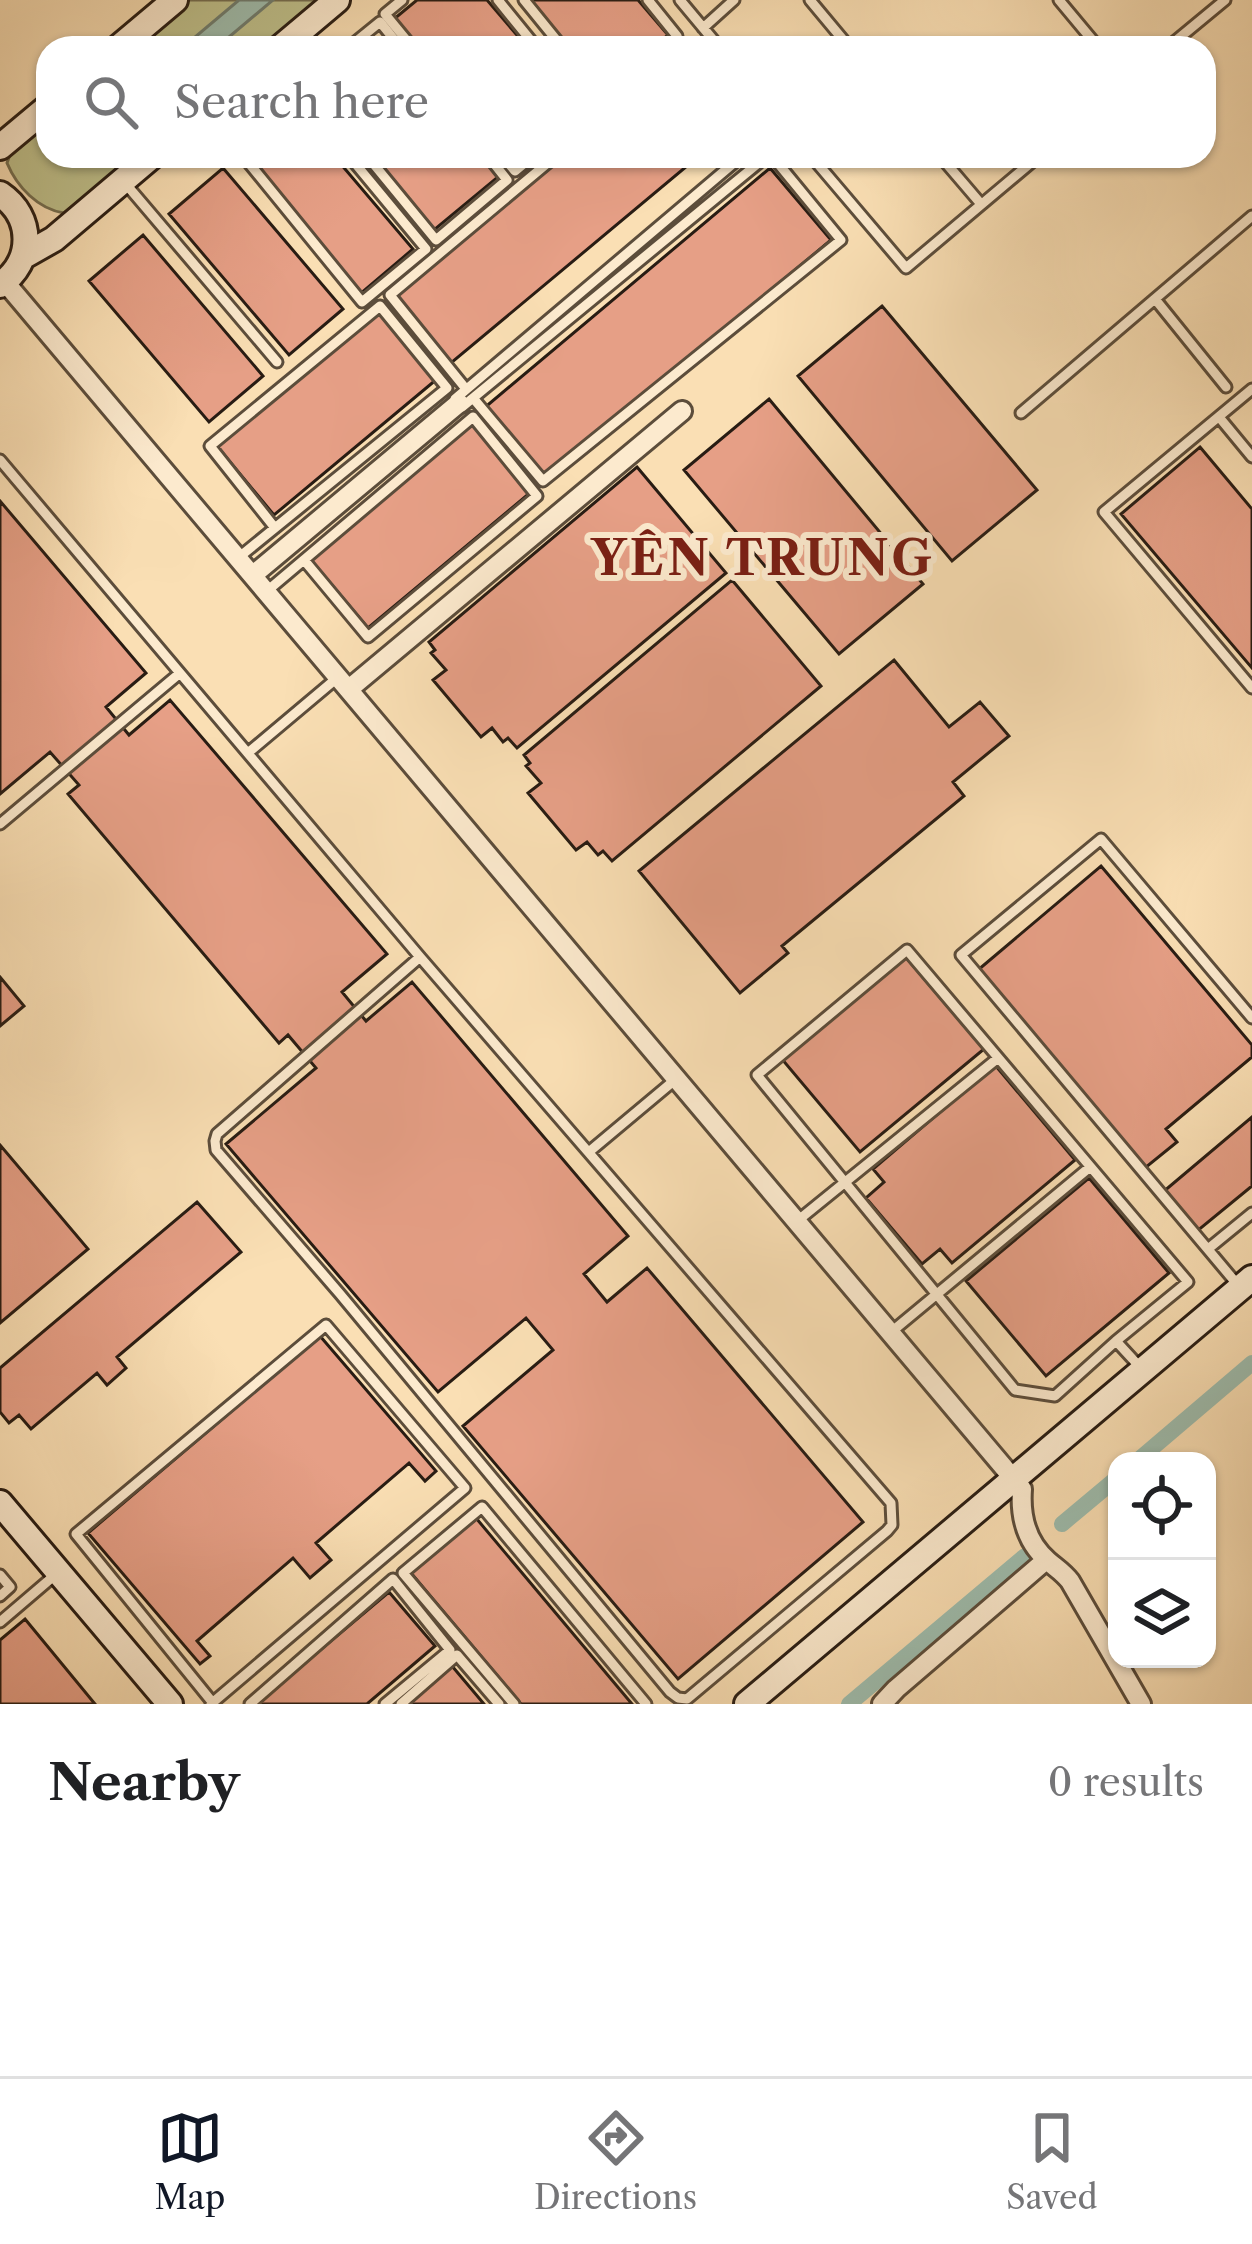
<!DOCTYPE html>
<meta charset="utf-8">
<style>
:root{--surface:#fff;--page:#f2f2f2;--text:#202124;--muted:#757577;--line:#e0e0e0;--accent:#111827}
body{margin:0;font-family:"Libre Caslon Text",serif;background:var(--page);color:var(--text)}
.controls{position:absolute;right:36px;bottom:36px;display:grid;overflow:hidden;border-radius:24px;box-shadow:0 3px 9px #0004}
.controls button{width:108px;height:108px;display:grid;place-items:center;padding:0;border:0;border-bottom:3px solid var(--line);background:var(--surface);color:var(--text);font:60px sans-serif}
.list{margin:0;padding:0;list-style:none}
h2{display:flex;justify-content:space-between;align-items:center;height:156px;margin:0;padding:0 48px;font-size:51px}
h2 small{font-size:39px;font-weight:400;color:var(--muted)}
.icon{flex:none;width:66px;height:66px;fill:none;stroke:currentColor;stroke-width:2;stroke-linecap:round;stroke-linejoin:round}
.map{position:relative;flex:none;width:1252px;height:1704px;overflow:hidden}
.search{position:absolute;background:var(--surface);box-shadow:0 3px 9px #0004;left:36px;right:36px;top:36px;height:132px;display:flex;align-items:center;gap:30px;box-sizing:border-box;padding:0 42px;border-radius:36px;color:var(--muted);font-size:45px}
.sheet{height:372px;background:var(--surface)}
nav{display:flex;justify-content:space-around;align-items:center;box-sizing:border-box;height:168px;border-top:3px solid var(--line);background:var(--surface);font-size:33px;color:var(--muted)}
nav a{display:grid;justify-items:center;gap:6px}
nav .on{color:var(--accent)}
.map>svg:first-child{display:block}
.green{fill:#bfc18c;stroke:#746e50;stroke-width:3}
.water{fill:#9ebdae;stroke:#6f7d70;stroke-width:3}
.lines{fill:none;stroke-linecap:round;stroke-linejoin:round}
.canal{stroke:#9ebdae;stroke-width:16}
.building{fill:#e69f86;stroke:#281c13;stroke-width:3}
.lane-casing{stroke:#5c4d3b;stroke-width:15}
.street-casing{stroke:#5c4d3b;stroke-width:24}
.secondary-casing{stroke:#281c13;stroke-width:30}
.lane{stroke:#fceace;stroke-width:9}
.street{stroke:#fceace;stroke-width:18}
.secondary{stroke:#fceace;stroke-width:24}
.labels{text-anchor:middle;dominant-baseline:central;stroke-width:12;stroke-linejoin:round;paint-order:stroke}
.district-label{font-size:48px;font-weight:bold;letter-spacing:3px;fill:#7a1f14;stroke:#fceace}
</style>
<div class="map">
<svg width="1252" height="1704" viewBox="0 0 1252 1704">
<rect width="100%" height="100%" fill="#fadfb4"/>
<filter id="stains"><feTurbulence type="fractalNoise" baseFrequency=".00167" numOctaves="4"/><feColorMatrix values="0 0 0 0 .2 0 0 0 0 .09 0 0 0 0 .02 0 0 0 .5 -.17"/></filter>
<radialGradient id="worn" r=".72"><stop offset=".6" stop-color="#630" stop-opacity="0"/><stop offset="1" stop-color="#630" stop-opacity=".3"/></radialGradient>
<path class="green" d="M 189,0 L 319,0 L 262,48 L 132,48 Z
M 48,119 L 48,156 L 134,156 L 64,213 C 38,209 17,187 7,163 L 12,149 Z"/>
<path class="water" d="M 239,0 L 273,0 L 216,48 L 182,48 Z"/>
<g class="lines">
<path class="canal" d="M 1137,1461 L 1252,1363
M 1062,1524 L 1117,1478
M 849,1704 L 1025,1556"/>
</g>
<path class="building" d="M 417,0 L 487,0 L 528,48 L 418,48 L 394,19 Z
M 529,0 L 638,0 L 668,35 L 653,48 L 569,48 Z
M 241,156 L 334,156 L 413,249 L 359,295 Z
M 371,156 L 481,156 L 498,177 L 434,230 Z
M 554,156 L 699,156 L 445,368 L 385,297 Z
M 223,168 L 343,309 L 289,355 L 169,214 Z
M 770,168 L 831,240 L 543,480 L 483,409 Z
M 143,235 L 263,376 L 209,422 L 89,281 Z
M 882,306 L 1037,490 L 952,561 L 798,376 Z
M 379,309 L 437,379 L 274,515 L 216,445 Z
M 769,399 L 923,584 L 839,654 L 684,470 Z
M 473,422 L 531,492 L 368,628 L 309,558 Z
M 1200,447 L 1252,509 L 1252,668 L 1121,514 Z
M 637,467 L 726,573 L 517,748 L 508,738 L 503,742 L 492,728 L 481,737 L 433,680 L 446,670 L 431,653 L 435,650 L 429,642 Z
M 0,501 L 146,673 L 106,707 L 129,735 L 170,700 L 387,954 L 342,992 L 366,1021 L 412,982 L 628,1236 L 584,1274 L 607,1302 L 647,1268 L 863,1522 L 678,1679 L 463,1426 L 553,1350 L 526,1318 L 438,1392 L 226,1144 L 316,1068 L 288,1035 L 279,1043 L 68,794 L 79,785 L 50,752 L 0,794 Z
M 732,580 L 821,686 L 612,861 L 603,851 L 598,855 L 587,842 L 576,850 L 528,793 L 541,783 L 526,766 L 530,763 L 524,755 Z
M 894,660 L 949,727 L 980,702 L 1009,736 L 953,782 L 964,796 L 782,946 L 788,953 L 740,993 L 639,871 Z
M 1101,866 L 1252,1045 L 1252,1057 L 1166,1129 L 1177,1142 L 1145,1168 L 978,970 Z
M 904,955 L 984,1049 L 860,1152 L 781,1058 Z
M 0,977 L 24,1006 L 0,1026 Z
M 995,1065 L 1075,1160 L 952,1263 L 940,1249 L 922,1264 L 866,1198 L 884,1182 L 873,1169 Z
M 1252,1117 L 1252,1186 L 1196,1232 L 1163,1192 Z
M 0,1145 L 88,1249 L 0,1323 Z
M 1089,1178 L 1169,1273 L 1046,1376 L 966,1281 Z
M 197,1202 L 241,1252 L 117,1357 L 126,1368 L 107,1385 L 97,1373 L 31,1429 L 19,1415 L 9,1423 L 0,1412 L 0,1368 Z
M 320,1336 L 436,1471 L 425,1481 L 409,1463 L 316,1543 L 331,1560 L 310,1578 L 293,1558 L 197,1641 L 210,1656 L 200,1664 L 88,1533 Z
M 476,1518 L 632,1704 L 521,1704 L 411,1573 Z
M 389,1592 L 435,1646 L 367,1704 L 256,1704 Z
M 25,1619 L 95,1704 L 0,1704 L 0,1640 Z
M 452,1666 L 484,1704 L 408,1704 Z"/>
<g class="lines">
<g class="lane-casing">
<path id="lane" d="M 402,0 L 385,14 L 413,48
M 498,0 L 537,48
M 524,0 L 563,48
M 648,0 L 677,36 L 663,48
M 680,0 L 720,48
M 810,0 L 850,48
M 1059,0 L 1099,48
M 703,28 L 734,0
M 348,48 L 380,22 L 401,48
M 684,48 L 688,48
M 1167,48 L 1225,0
M 243,156 L 362,302 L 426,249 L 349,156
M 367,156 L 436,240 L 507,180 L 488,156
M 502,156 L 515,171 L 533,156
M 811,156 L 906,268 L 1039,156
M 940,156 L 981,204
M 125,183 L 277,362
M 1155,299 L 1226,387
M 466,389 L 390,295 L 556,156
M 1252,389 L 1104,512 L 1252,688
M 473,398 L 543,481 L 841,240 L 772,156
M 455,399 L 742,156
M 459,403 L 462,407 L 767,156
M 1021,413 L 1252,216
M 1219,417 L 1252,457
M 0,460 L 420,957 L 891,1503 L 892,1525 L 887,1531 L 687,1699 L 678,1698 L 670,1692 L 340,1294 L 216,1150 L 215,1141 L 217,1134 L 420,957
M 238,558 L 447,388 L 380,306 L 210,446 L 275,528
M 267,591 L 473,417 L 537,496 L 368,637 L 304,560
M 249,752 L 337,678
M 0,824 L 180,673
M 590,1151 L 676,1079
M 796,1222 L 998,1058
M 1208,1249 L 1252,1213
M 1237,1284 L 961,955 L 1101,839 L 1252,1018
M 890,1333 L 1090,1167
M 1116,1341 L 1055,1396 L 1015,1390 L 757,1075 L 907,950 L 1188,1282 L 1116,1341 L 1139,1366
M 0,1575 L 10,1587 L 0,1596
M 0,1622 L 55,1575
M 211,1704 L 465,1488 L 326,1325 L 76,1534 L 213,1703
M 250,1704 L 393,1579 L 450,1650 L 385,1704
M 401,1704 L 457,1655 L 499,1704
M 514,1704 L 403,1573 L 482,1507 L 646,1704"/>
</g>
<g class="street-casing">
<path id="street" d="M 5,282 L 1022,1489 C 1020,1516 1026,1542 1048,1561 C 1056,1568 1063,1572 1070,1581 L 1141,1704
M 253,575 L 459,403
M 349,689 L 682,411
M 882,1704 L 896,1689 L 1046,1560"/>
</g>
<g class="secondary-casing">
<path id="secondary" d="M 118,48 L 175,0
M 280,48 L 337,0
M 0,147 L 48,107
M 0,194 C 34,217 34,261 0,285
M 24,256 L 54,239 L 152,156
M 0,1503 L 170,1704
M 747,1704 L 1252,1278"/>
</g>
<use href="#lane" class="lane"/>
<use href="#street" class="street"/>
<use href="#secondary" class="secondary"/>
</g>
<g class="labels">
<g class="district-label">
<text x="763" y="557">YÊN TRUNG</text>
</g>
</g>
<rect width="100%" height="100%" filter="url(#stains)"/>
<rect width="100%" height="100%" fill="url(#worn)"/>
</svg>
<div class="controls">
<button><svg class="icon" aria-label="locate" viewBox="0 0 24 24"><circle cx="12" cy="12" r="6"/><path d="M12 2v4M12 18v4M2 12h4M18 12h4"/></svg></button>
<button><svg class="icon" aria-label="layers" viewBox="0 0 24 24"><path d="M12 4l9 5-9 5-9-5zM3 14l9 5 9-5"/></svg></button>
</div>
<div class="search"><svg class="icon" aria-label="search" viewBox="0 0 24 24"><circle cx="10" cy="10" r="6"/><path d="M15 15l6 6"/></svg>Search here</div>
</div>
<section class="sheet">
<h2>Nearby<small>0 results</small></h2>
<ul class="list">
</ul>
</section>
<nav>
<a class="on"><svg class="icon" aria-label="map" viewBox="0 0 24 24"><path d="M3 6l6-2 6 2 6-2v14l-6 2-6-2-6 2zM9 4v14M15 6v14"/></svg>Map</a>
<a><svg class="icon" aria-label="directions" viewBox="0 0 24 24"><path d="M12 3l9 9-9 9-9-9zM9 14v-3h6M13 9l2 2-2 2"/></svg>Directions</a>
<a><svg class="icon" aria-label="saved" viewBox="0 0 24 24"><path d="M7 4h10v16l-5-4-5 4z"/></svg>Saved</a>
</nav>
